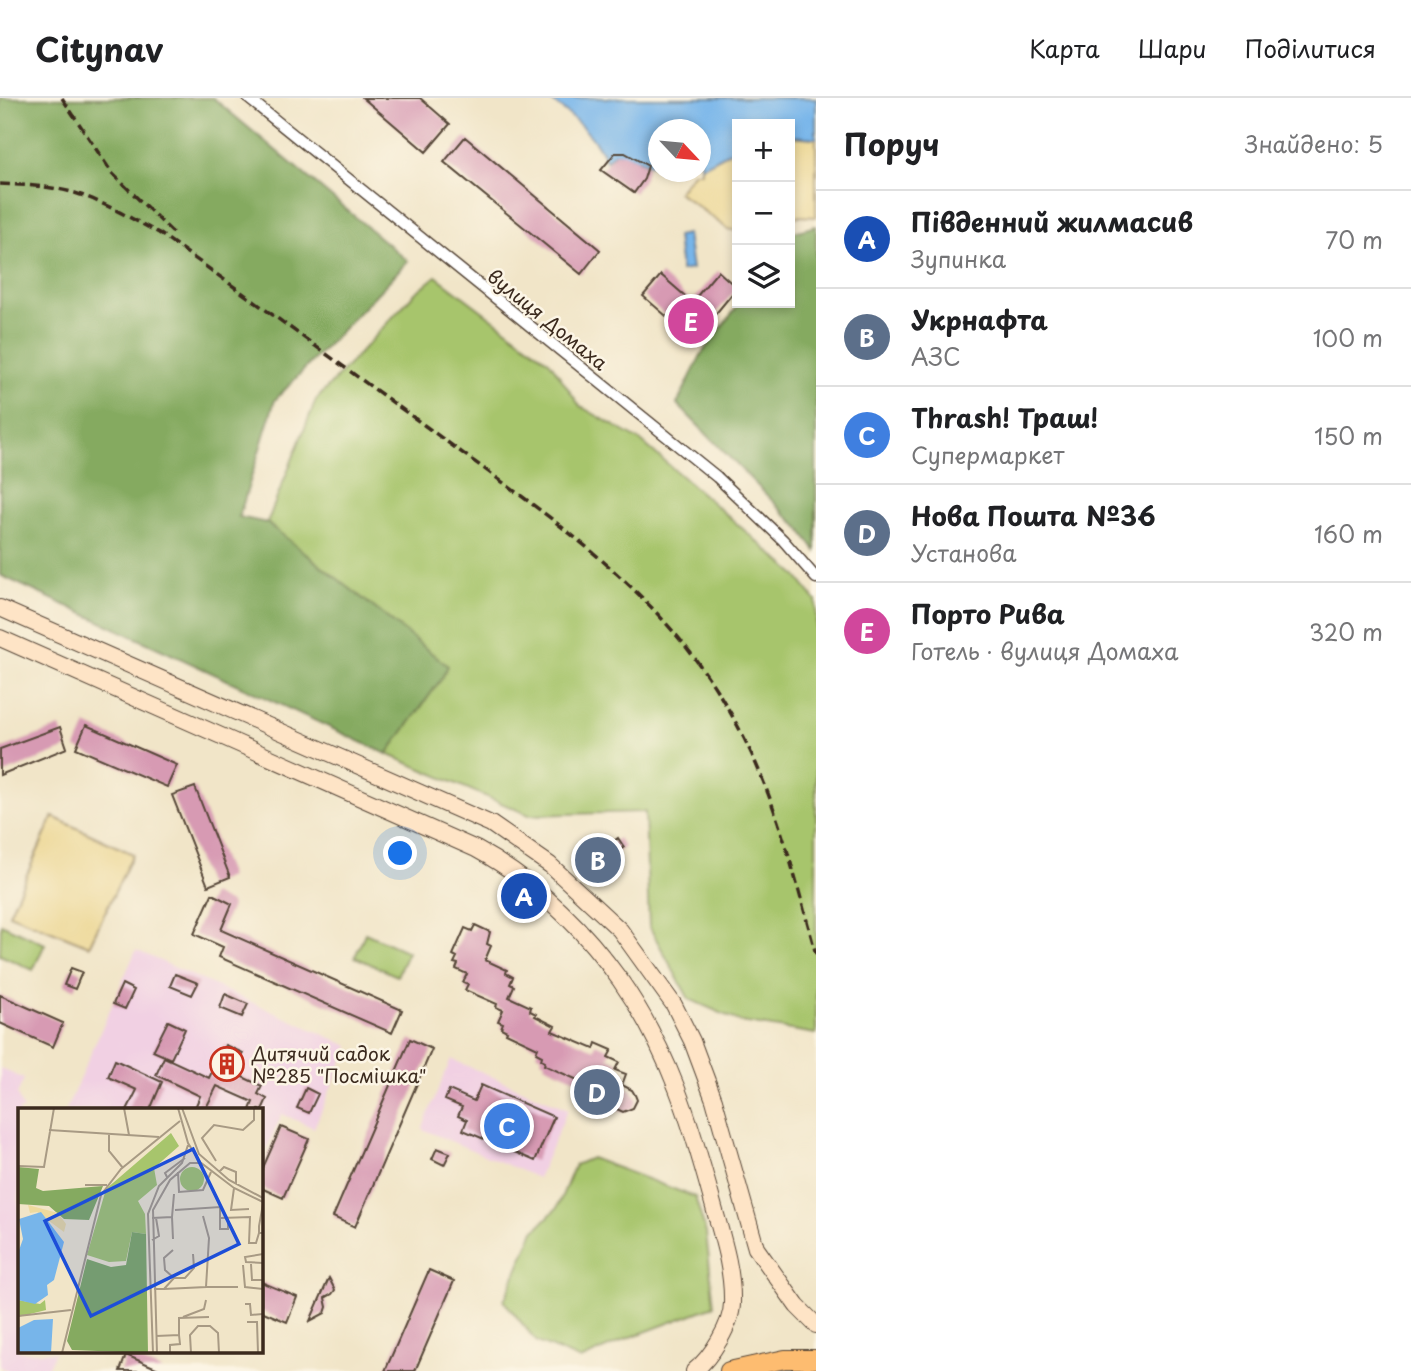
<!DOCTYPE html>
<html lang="uk">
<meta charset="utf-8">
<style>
:root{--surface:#fff;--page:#f2f2f2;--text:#202124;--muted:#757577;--line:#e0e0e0;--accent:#c8321e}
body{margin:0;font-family:"Playpen Sans",sans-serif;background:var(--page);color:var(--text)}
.controls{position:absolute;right:21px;top:21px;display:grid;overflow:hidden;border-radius:0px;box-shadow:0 4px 10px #0003}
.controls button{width:63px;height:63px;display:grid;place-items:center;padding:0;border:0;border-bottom:2px solid var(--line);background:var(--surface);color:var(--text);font:35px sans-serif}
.compass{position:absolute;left:648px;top:21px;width:63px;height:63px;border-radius:50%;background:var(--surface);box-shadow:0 4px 10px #0003;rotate:116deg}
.you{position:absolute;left:401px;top:756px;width:24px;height:24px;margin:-18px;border:5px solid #fff;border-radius:50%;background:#1a73e8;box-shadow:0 0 0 10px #1a73e833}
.badge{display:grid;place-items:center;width:46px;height:46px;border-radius:50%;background:var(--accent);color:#fff;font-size:23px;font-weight:700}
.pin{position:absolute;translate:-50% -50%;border:4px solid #fff;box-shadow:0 2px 7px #0006}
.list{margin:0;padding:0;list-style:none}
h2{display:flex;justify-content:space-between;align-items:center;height:91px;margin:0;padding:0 28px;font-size:30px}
h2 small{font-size:23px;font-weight:400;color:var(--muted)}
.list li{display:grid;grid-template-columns:46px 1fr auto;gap:21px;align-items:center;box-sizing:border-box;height:98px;padding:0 28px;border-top:2px solid var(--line)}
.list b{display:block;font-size:26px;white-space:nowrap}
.list p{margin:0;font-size:23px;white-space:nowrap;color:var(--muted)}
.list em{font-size:23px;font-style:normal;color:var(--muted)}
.icon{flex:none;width:38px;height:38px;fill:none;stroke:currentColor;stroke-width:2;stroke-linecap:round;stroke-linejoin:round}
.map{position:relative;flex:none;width:816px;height:1273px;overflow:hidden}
header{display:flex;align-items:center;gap:42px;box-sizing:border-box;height:98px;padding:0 35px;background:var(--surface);border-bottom:2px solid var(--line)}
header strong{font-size:33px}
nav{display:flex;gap:38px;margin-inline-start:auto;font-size:24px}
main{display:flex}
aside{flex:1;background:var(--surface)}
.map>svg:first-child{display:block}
.built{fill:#f1d0e3}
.green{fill:#a7c56c;stroke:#717845;stroke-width:2}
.forest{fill:#85aa60;stroke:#606a3f;stroke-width:2}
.sand{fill:#eeda9e;stroke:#94825e;stroke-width:2}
.water{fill:#77b5ea;stroke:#597084;stroke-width:2}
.building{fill:#d79ab3}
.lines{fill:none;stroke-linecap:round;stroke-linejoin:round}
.street-casing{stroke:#564638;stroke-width:13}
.secondary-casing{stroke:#564638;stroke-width:18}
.primary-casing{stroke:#564638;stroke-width:20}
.street{stroke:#fff;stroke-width:10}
.secondary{stroke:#fee4c6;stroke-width:16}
.primary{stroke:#fdbc70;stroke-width:18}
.rail{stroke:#3b2a1e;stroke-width:3.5;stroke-dasharray:10 5;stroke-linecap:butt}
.labels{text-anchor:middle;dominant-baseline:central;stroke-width:5;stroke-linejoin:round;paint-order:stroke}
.street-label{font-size:19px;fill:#3b2a1e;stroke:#fcf5e5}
.poi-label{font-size:19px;fill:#3b2a1e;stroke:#fcf5e5;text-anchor:start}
.inset-road{fill:none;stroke:#a89a84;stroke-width:2}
.view{fill:#1d4ed8;fill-opacity:0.15;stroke:#1d4ed8;stroke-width:3.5}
.inset-edge{fill:none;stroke:#3b2a1e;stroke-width:3.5}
</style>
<header>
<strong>Citynav</strong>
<nav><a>Карта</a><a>Шари</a><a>Поділитися</a></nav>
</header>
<main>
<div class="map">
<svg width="816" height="1273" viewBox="0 0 816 1273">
<rect width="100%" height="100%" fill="#fcf5e5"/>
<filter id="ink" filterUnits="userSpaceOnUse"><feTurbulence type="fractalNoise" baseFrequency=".0143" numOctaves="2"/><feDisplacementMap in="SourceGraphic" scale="14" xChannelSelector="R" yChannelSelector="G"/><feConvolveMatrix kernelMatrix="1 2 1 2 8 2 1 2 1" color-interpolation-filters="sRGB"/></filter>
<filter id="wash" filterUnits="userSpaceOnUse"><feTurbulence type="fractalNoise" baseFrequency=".00686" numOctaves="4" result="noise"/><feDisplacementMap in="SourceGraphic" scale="28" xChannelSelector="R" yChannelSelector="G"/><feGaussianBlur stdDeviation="1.57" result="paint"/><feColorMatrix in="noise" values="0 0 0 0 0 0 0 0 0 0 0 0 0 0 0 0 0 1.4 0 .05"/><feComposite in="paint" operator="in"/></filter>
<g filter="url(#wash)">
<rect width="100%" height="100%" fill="#f1e5c8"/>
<path class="built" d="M 136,852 L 349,948 L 314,1030 L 282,1016 L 261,1064 L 261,1012 L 66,1012 Z
M 451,961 L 568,1011 L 538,1080 L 422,1031 Z
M 0,970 L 24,981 L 17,996 L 23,1012 L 19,1012 L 19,1254 L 55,1254 L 46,1273 L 8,1273 L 0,1269 Z"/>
<path class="green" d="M 436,178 L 550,264 L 580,308 L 641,343 L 795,476 L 816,503 L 816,936 L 741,924 L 689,901 L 649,828 L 645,714 L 529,717 L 387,656 L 442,580 L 447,568 L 267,425 L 316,302 L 414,196 Z
M 1,826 L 45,846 L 33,872 L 0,857 Z
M 365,835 L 408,854 L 397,878 L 355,859 Z
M 591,1060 L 695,1099 L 706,1135 L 714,1208 L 626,1241 L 581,1262 L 537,1244 L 504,1203 L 534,1133 L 557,1110 L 575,1067 Z"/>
<path class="forest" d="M 0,0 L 213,0 L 408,163 L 275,302 L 239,419 L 267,425 L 448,568 L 442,580 L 387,656 L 0,477 Z
M 816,128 L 816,453 L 801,432 L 677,306 L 702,255 L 740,205 L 790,205 L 790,135 Z"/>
<path class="sand" d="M 790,38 L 816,40 L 816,119 L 797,118 L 790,123 Z
M 737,50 L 737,133 L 728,131 L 678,94 L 694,74 L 701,74 L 701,69 Z
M 53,719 L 133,756 L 89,848 L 9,816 Z"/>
<path class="water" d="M 548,0 L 816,0 L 816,40 L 790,38 L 790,26 L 737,26 L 737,50 L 701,69 L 701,32 L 659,32 L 658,67 C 642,68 632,55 615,55 L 606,63 C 594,35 572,19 548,0 Z
M 687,136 L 692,171 L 681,173 L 677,138 Z"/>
<g id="blocks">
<path class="building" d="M 363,0 L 420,0 L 450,26 L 426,54 Z
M 465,39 L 600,152 L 581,176 L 444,64 Z
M 615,55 L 625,55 L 648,68 L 644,81 L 634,95 L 601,72 Z
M 718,173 L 737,190 L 694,242 L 643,198 L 661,177 L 692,204 Z
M 86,627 L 177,667 L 167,689 L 76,650 Z
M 60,629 L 67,650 L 0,677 L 0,651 Z
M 195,689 L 230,779 L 208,788 L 172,697 Z
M 618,740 L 624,749 L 612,759 L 619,766 L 596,785 L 577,766 L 601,745 L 606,749 Z
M 212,796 L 232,806 L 221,832 L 402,912 L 392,935 L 219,859 L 223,849 L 194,836 Z
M 475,827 L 490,834 L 487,846 L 491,848 L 485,862 L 507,872 L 506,875 L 513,879 L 510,886 L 514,888 L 509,899 L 531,909 L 530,913 L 536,916 L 535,918 L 555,928 L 552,933 L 594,951 L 596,945 L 612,952 L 608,959 L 619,964 L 615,972 L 626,976 L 622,987 L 632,992 L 635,997 L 637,1002 L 633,1010 L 623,1014 L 576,992 L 580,983 L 544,967 L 545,964 L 541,962 L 542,958 L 536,955 L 538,950 L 506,935 L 507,933 L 501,930 L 503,925 L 498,923 L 503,912 L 496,909 L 497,906 L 465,892 L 468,886 L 463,884 L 467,876 L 456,871 L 458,866 L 454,865 L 457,859 L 453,857 L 465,830 L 472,833 Z
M 71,870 L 82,874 L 75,891 L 64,887 Z
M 175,876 L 198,885 L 192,897 L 170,888 Z
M 122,886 L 134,892 L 125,911 L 113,906 Z
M 225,896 L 248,906 L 242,919 L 220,910 Z
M 0,897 L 63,925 L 53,949 L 0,925 Z
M 168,923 L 185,931 L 171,961 L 153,953 Z
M 410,941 L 432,951 L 355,1129 L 333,1119 Z
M 225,947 L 243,955 L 234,975 L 262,988 L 258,996 L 267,1001 L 262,1012 L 250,1012 L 253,1004 L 217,988 L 205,1012 L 194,1012 L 200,998 L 156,977 L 164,959 L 209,980 Z
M 115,962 L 162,984 L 150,1012 L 127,1012 L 137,992 L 108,979 Z
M 481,987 L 554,1019 L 535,1063 L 463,1032 L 467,1022 L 458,1018 L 462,1009 L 445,1002 L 449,992 L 474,1003 Z
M 306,990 L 318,996 L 309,1015 L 297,1010 Z
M 281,1029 L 309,1041 L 283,1100 L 261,1090 L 261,1074 Z
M 437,1050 L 450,1055 L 444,1067 L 432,1061 Z
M 429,1172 L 454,1183 L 415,1273 L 385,1273 Z
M 329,1180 L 335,1192 L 332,1196 L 325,1200 L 327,1209 L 325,1215 L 310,1223 Z
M 261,1184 L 297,1199 L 287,1224 L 261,1213 Z
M 126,1257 L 163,1273 L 120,1273 Z"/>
</g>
</g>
<g filter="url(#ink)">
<use href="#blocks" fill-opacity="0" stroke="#564638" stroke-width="2"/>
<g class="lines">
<g class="street-casing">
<path id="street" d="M 248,0 L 717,379 L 783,442 L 816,480"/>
</g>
<g class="secondary-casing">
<path id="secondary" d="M 0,510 L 491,726 L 550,767 L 620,832 L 674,907 L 692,943 L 714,1002 L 756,1150 L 797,1208 L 816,1227
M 0,540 L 476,751 C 533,782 582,829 620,882 C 669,952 691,1025 713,1106 C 722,1139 733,1171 732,1205 C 732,1226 711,1260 694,1273"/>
</g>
<g class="primary-casing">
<path id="primary" d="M 729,1273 L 785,1261 L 816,1261"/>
</g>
<use href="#street" class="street"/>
<use href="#secondary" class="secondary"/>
<use href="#primary" class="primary"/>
<path class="rail" d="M 62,0 L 112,75 L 173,135
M 0,86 C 25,87 51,88 75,95 C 104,104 132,121 159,135 C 248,198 335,263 424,327 C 534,408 653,484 724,604 C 772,682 792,769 816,856"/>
</g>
</g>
<defs>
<g id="building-ring" transform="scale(1.75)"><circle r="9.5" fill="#fcf5e5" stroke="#c8321e" stroke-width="1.5"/><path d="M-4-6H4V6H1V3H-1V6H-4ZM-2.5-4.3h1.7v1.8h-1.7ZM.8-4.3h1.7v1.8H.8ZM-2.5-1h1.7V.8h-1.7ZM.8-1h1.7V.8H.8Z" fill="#c8321e"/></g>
</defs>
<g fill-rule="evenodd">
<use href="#building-ring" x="227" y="966"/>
</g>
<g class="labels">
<g class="street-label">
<text transform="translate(548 221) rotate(39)">вулиця Домаха</text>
</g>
<g class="poi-label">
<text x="252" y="955">Дитячий садок<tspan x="252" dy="22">№285 "Посмішка"</tspan></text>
</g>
</g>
<g transform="translate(18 1010)">
<rect width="245" height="245" fill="#f1e5c8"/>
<path d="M 153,25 L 161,38 L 136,60 L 139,77 L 120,93 L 127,106 L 128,126 L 114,124 L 108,153 L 91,154 L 69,147 L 88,81 ZM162 71a12 12 0 1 1 24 0a12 12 0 1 1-24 0ZM 0,192 L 22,196 L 27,192 L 28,202 L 0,209 Z" fill="#a7c56c"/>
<path d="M 0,59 L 21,61 L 18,80 L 25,83 L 85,78 L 71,112 L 46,111 L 31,98 L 0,96 ZM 114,124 L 128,126 L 130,245 L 54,242 L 49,233 L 69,151 L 93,159 L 108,157 Z" fill="#85aa60"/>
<path d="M 10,97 L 40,105 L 48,116 L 46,124 L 19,104 L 12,105 Z" fill="#eeda9e"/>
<path d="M 23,104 L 46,134 L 36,172 L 29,177 L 30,187 L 17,196 L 0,192 L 0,145 L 5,131 L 1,111 ZM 35,211 L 33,245 L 0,245 L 0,220 L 16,212 Z" fill="#77b5ea"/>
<path class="inset-road" d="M 106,0 L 111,27M 160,0 L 170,35 L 182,54 L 216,80 L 245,94M 164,0 L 181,46 L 211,72 L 245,90M 31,22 L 141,29M 91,26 L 91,43 L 105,60M 198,53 L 184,30 L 196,17 L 225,22 L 236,12 L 236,0M 0,58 L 26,59 L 36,0M 160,64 L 161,84 L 185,82 L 193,64M 201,64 L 206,59 L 218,64 L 218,76M 149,69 L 147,65 L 167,50M 67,77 L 89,77M 216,80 L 213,102 L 231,101M 245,96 L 241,118 L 241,125 L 245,125M 157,102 L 202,99 L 202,121 L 210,121 L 210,110M 154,109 L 155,131M 134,110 L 154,109 L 156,86M 203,110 L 232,109 L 231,135 L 238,135 L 241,125M 134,132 L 141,128 L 138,110M 155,142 L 146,150 L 147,162 L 156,170 L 167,170 L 176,160 L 175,146M 245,146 L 227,149 L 228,154 L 245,155M 233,156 L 234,172 L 245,172M 225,157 L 227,179 L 245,181M 188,179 L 220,179M 136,181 L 146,181 L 156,170M 146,181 L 188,179 L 191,130 L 185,108M 227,196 L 232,196 L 233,207 L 245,206M 0,208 L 53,202M 165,209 L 186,201 L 188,192M 229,214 L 239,214 L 240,245M 161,227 L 161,210 L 191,209M 138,228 L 161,227 L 162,236 L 152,237 L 152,245M 44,245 L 83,87 L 103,61 L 162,13M 135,245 L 130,106 L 141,78 L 164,55 L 170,37M 139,245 L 135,102 L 152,72 L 172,55 L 182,55M 173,245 L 172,227 L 180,218 L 192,218 L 200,225 L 201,245"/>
<path class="view" d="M 175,41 L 221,136 L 73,208 L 27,113 Z"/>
<rect width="245" height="245" class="inset-edge"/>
</g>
</svg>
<div class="controls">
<button>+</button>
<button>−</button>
<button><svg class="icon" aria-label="layers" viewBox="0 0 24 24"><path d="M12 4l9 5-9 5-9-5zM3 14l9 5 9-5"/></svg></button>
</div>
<svg class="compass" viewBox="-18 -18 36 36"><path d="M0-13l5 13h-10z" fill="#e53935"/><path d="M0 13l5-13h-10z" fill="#757577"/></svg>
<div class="you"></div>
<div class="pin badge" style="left:524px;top:798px;background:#1a4fb4">A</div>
<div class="pin badge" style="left:598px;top:762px;background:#5c6f8a">B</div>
<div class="pin badge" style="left:507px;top:1028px;background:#3f7fe0">C</div>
<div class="pin badge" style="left:597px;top:994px;background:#5c6f8a">D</div>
<div class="pin badge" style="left:691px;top:223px;background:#d1479c">E</div>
</div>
<aside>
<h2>Поруч<small>Знайдено: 5</small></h2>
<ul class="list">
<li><span class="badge" style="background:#1a4fb4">A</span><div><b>Південний жилмасив</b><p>Зупинка</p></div><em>70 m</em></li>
<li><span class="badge" style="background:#5c6f8a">B</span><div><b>Укрнафта</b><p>АЗС</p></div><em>100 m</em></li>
<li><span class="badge" style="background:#3f7fe0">C</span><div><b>Thrash! Траш!</b><p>Супермаркет</p></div><em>150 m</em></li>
<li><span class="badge" style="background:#5c6f8a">D</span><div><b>Нова Пошта №36</b><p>Установа</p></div><em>160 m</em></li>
<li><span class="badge" style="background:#d1479c">E</span><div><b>Порто Рива</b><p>Готель · вулиця Домаха</p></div><em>320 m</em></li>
</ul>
</aside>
</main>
